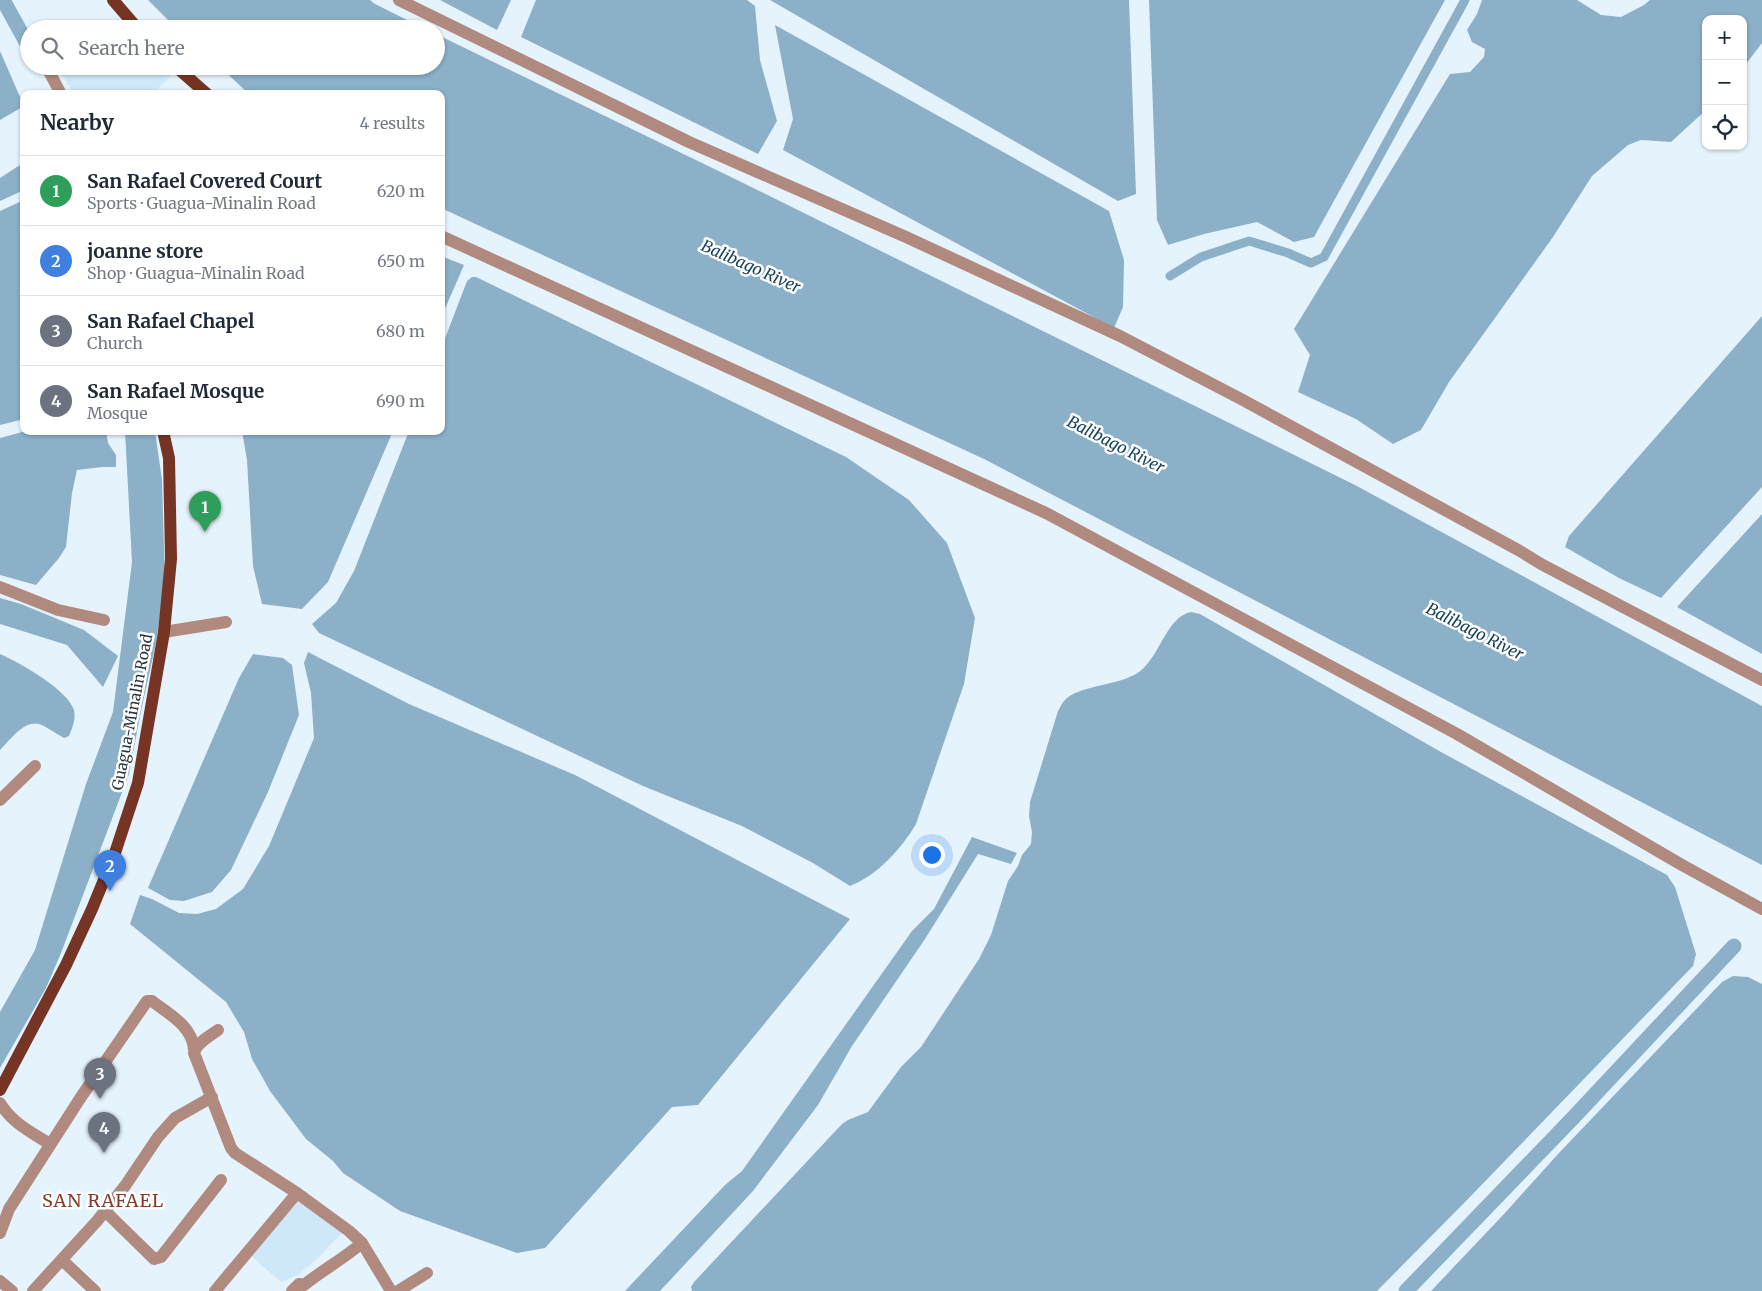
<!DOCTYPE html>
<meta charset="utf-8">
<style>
:root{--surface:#fff;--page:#f2f2f3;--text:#1f2937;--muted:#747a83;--line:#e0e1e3;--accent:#b45309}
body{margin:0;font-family:Merriweather,serif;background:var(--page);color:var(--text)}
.controls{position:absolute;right:15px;top:15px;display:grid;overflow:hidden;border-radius:10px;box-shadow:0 1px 4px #0004}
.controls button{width:45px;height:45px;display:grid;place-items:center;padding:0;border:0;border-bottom:1px solid var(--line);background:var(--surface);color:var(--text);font:25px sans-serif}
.you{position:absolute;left:931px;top:854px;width:18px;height:18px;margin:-12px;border:4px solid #fff;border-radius:50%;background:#1a73e8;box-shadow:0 0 0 8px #1a73e833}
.badge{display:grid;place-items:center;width:32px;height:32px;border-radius:50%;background:var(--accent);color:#fff;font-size:16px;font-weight:700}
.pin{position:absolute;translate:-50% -41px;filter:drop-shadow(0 1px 2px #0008)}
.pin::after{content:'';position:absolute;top:26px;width:18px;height:15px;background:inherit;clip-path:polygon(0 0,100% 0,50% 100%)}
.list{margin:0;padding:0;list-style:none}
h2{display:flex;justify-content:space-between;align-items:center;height:65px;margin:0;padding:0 20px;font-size:21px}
h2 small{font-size:16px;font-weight:400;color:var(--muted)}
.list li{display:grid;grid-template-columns:32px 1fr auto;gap:15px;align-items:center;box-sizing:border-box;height:70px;padding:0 20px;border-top:1px solid var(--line)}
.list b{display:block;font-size:19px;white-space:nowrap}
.list p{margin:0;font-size:16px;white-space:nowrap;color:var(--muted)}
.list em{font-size:16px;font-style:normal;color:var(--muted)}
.icon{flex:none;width:28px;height:28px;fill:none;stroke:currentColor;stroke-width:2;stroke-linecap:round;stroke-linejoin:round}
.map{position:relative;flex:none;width:1762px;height:1291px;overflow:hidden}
.search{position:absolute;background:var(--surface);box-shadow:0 1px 4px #0004;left:20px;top:20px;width:425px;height:55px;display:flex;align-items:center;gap:12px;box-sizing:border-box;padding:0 18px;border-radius:28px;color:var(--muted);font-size:19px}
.panel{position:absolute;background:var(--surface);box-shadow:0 1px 4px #0004;left:20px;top:90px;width:425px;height:345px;border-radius:10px}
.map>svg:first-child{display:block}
.built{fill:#cfe8f9}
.water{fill:#8bb0c8}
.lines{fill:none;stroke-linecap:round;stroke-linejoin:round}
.canal{stroke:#8bb0c8;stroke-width:9}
.river{stroke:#8bb0c8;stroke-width:15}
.minor{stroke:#b18a7f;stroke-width:12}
.major{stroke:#753424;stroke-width:12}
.labels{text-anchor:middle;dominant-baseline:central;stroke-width:5;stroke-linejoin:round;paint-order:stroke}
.street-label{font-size:15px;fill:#27353e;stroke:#fff}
.water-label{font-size:16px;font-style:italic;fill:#15435d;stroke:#fff}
.quarter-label{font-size:18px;letter-spacing:1px;fill:#823d2b;stroke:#fff}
</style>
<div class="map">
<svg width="1762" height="1291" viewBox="0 0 1762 1291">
<rect width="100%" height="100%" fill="#e5f3fc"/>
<path class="built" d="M 57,66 L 163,66 L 171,75 L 153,94 L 74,94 Z
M 297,1196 L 344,1231 L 318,1258 L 298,1275 L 281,1282 L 249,1254 Z"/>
<path class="water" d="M 148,0 L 370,0 L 375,4 L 425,29 L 177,29 Z
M 440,0 L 511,0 L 497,30 Z
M 536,0 L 747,0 L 755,6 L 760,60 L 777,121 L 758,154 L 521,37 Z
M 770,0 L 1129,0 L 1136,194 L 1118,201 Z
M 1149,0 L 1445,0 L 1314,237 L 1294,242 L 1257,222 L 1204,234 L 1168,245 L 1157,220 Z
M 1482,0 L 1577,0 L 1601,15 L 1621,17 L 1644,5 L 1650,0 L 1762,0 L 1762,43 L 1743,68 L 1743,19 L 1706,19 L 1706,110 L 1671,142 L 1641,140 L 1628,145 L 1592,176 L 1553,237 L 1449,382 L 1421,430 L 1393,444 L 1356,419 L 1298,392 L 1310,355 L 1294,329 L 1450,74 L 1470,72 L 1484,57 L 1485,49 L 1472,42 L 1467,30 L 1477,14 Z
M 775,25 L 1109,211 L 1124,260 L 1123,307 L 1114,328 L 783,150 L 793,119 Z
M 436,34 L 733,178 L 1355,485 L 1762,706 L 1762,865 L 984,459 L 441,208 L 441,94 L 249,94 L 219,66 L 436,66 Z
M 0,51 L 24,106 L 0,120 Z
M 20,165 L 24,168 L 24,190 L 0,201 L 0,178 Z
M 24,200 L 24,419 L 0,425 L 0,211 Z
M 441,256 L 464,265 L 441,318 Z
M 472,277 L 476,277 L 846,457 L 909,500 L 947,543 L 975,618 L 964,684 L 916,824 C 901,849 878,875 850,886 L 813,863 L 742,826 L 643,786 L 319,633 L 312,624 L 336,603 L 354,571 L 409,431 L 441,431 L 441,349 L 467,281 Z
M 1762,316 L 1762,487 L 1661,598 L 1619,578 L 1565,547 L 1569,536 Z
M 26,431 L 106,431 L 108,443 L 116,455 L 116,467 L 102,467 L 77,470 L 72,493 L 66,547 L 59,558 L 36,585 L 0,575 L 0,438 Z
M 125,431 L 155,431 L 162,480 L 165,582 L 156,643 L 141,711 L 129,774 L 61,953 L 46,988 L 0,1068 L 0,1012 L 35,950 L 86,784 L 113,712 L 132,562 Z
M 242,431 L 393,431 L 328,582 L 302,609 L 262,604 L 253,566 L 247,460 Z
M 1762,514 L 1762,654 L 1677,607 Z
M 0,598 L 21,604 L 84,630 L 118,656 L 103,687 L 67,645 L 0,624 Z
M 1191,612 L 1200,614 L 1441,752 L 1667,875 L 1675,887 L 1696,954 L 1693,966 L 1467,1200 L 1377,1291 L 692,1291 L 691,1287 L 694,1282 L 842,1124 L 848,1120 L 868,1112 L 901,1067 L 921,1047 L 979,959 L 991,935 L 1008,881 L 1018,866 L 1022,855 L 1031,844 L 1032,832 L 1029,816 L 1030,802 L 1058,711 C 1060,708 1061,704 1064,701 C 1077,685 1120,686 1139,672 C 1160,657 1166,617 1191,612 Z
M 308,652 L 409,704 L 575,775 L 850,919 L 698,1105 L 672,1107 L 545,1248 L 517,1253 L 400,1211 L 343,1173 L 333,1161 L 306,1139 L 270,1091 L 252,1059 L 244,1032 L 226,1002 L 130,924 L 140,895 L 152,899 L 179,913 L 197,914 L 216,909 L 243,889 L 269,846 L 314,738 L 311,693 L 304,663 Z
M 0,654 C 19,662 68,690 74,710 C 76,720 72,728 69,736 L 64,738 C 56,734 48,727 39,724 C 24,720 10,740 0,750 Z
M 253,654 L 283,658 L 292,665 L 299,715 L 268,792 L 231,870 L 212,892 L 184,901 L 170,900 L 148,888 L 239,678 Z
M 972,837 L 1017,853 L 1011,864 L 978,854 L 925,939 L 852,1046 L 818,1105 L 753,1191 L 660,1291 L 625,1291 L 725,1185 L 742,1171 L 912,931 L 934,909 Z
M 1733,976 L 1748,977 L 1762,984 L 1762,1291 L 1431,1291 L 1504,1214 L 1559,1153 L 1722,982 Z"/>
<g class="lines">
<path class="canal" d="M 1170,276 L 1201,257 L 1249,241 L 1288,253 L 1311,263 L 1324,257 L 1465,0"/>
<path class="river" d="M 3,0 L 29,47
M 1406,1291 L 1572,1119 L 1734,946"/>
<path class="minor" d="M 399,0 L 689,142 L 906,237 L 1120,336 L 1241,399 L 1520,551 L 1541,564 L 1762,680
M 46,66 L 61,94
M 441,236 L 1046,513 L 1457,734 L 1682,865 L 1762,909
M 0,587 L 58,610 L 104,620
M 164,632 L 226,622
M 0,800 L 35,766
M 218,1030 C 210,1036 196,1043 194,1053 L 231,1148 L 235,1153 L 297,1193 L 349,1231 L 362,1243 L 391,1291
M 0,1103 C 12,1123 31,1132 50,1144
M 105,1211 L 150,1255 L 154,1259 L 161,1257 L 221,1180
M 0,1233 L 9,1209 L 81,1097 L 147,1001 L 152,1001 C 169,1014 192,1026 194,1049
M 62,1260 L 95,1291
M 0,1281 L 12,1291
M 33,1291 L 97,1221 L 125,1186 L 158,1137 L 175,1118 L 212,1097
M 215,1291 L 297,1193
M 292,1291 L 299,1284 L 304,1285 C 323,1270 343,1259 362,1243
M 398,1291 L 427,1273"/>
<path class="major" d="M 113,0 L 138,29
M 175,66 L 207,94
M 0,1090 L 66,965 L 92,909 L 115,853 L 138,783 L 164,632 L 171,559 L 169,458 L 163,431"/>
</g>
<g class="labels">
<g class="street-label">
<text transform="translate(132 712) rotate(-79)">Guagua-Minalin Road</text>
</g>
<g class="water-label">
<text transform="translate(751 266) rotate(24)">Balibago River</text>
<text transform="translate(1116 444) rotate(27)">Balibago River</text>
<text transform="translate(1475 631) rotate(27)">Balibago River</text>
</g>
<g class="quarter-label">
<text x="103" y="1200">SAN RAFAEL</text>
</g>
</g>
</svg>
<div class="controls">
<button>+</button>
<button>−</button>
<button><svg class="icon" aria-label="locate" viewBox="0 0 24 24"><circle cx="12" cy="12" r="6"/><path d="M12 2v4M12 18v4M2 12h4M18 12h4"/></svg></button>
</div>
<div class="you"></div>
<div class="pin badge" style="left:205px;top:532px;background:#2e9e5b">1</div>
<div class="pin badge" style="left:110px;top:891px;background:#3f7fe0">2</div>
<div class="pin badge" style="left:100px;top:1099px;background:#6b7280">3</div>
<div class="pin badge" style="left:104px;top:1153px;background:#6b7280">4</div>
<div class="search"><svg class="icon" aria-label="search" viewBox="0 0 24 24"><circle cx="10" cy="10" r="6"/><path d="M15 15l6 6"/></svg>Search here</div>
<section class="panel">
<h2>Nearby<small>4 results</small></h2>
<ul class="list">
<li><span class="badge" style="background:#2e9e5b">1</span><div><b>San Rafael Covered Court</b><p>Sports · Guagua-Minalin Road</p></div><em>620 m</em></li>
<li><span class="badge" style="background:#3f7fe0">2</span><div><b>joanne store</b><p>Shop · Guagua-Minalin Road</p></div><em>650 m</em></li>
<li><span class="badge" style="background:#6b7280">3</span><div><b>San Rafael Chapel</b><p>Church</p></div><em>680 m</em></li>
<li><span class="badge" style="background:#6b7280">4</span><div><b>San Rafael Mosque</b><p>Mosque</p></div><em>690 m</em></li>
</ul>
</section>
</div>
